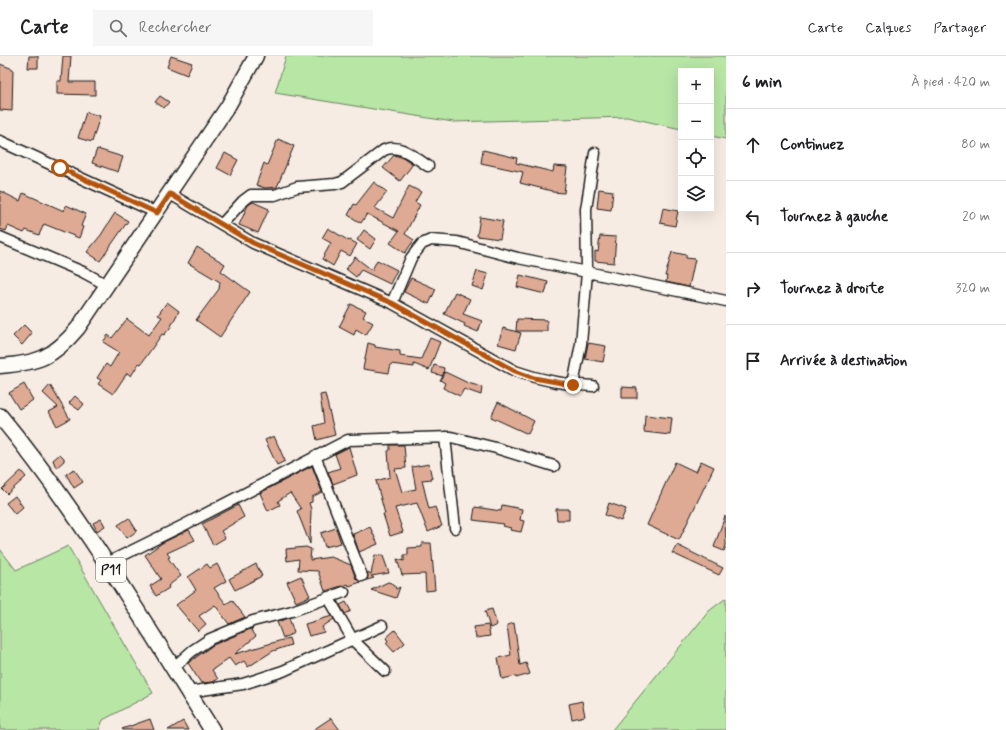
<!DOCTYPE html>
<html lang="fr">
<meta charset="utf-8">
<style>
:root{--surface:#fff;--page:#f6f6f6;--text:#202124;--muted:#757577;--line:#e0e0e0}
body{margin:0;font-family:Mynerve,sans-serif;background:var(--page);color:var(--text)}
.controls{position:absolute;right:12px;top:12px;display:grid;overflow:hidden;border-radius:0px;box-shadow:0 4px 16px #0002}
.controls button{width:36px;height:36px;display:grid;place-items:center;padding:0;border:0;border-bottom:1px solid var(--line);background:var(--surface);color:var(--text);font:20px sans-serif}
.stop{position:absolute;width:12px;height:12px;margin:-9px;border:3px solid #b45309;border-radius:50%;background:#fff}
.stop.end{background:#b45309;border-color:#fff;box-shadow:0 1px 4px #0008}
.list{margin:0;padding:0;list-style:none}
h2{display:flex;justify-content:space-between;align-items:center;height:52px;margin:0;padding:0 16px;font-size:17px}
h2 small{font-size:13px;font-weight:400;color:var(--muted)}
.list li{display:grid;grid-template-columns:26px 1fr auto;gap:12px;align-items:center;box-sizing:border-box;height:72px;padding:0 16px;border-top:1px solid var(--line)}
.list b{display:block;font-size:15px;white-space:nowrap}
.list em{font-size:13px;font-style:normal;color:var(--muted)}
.icon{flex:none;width:22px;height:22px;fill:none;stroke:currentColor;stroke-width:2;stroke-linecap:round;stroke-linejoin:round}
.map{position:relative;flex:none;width:726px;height:674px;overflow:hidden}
header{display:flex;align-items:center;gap:24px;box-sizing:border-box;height:56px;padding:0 20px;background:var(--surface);border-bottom:1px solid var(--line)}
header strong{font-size:19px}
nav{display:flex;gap:22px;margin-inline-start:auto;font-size:14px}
.search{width:280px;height:36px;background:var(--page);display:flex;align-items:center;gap:10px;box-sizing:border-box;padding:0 14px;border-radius:0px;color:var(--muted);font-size:15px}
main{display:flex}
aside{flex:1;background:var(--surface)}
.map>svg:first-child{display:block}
.green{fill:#b7e6a5;stroke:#6a8160}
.building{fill:#dfaa94;stroke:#1c1c1c}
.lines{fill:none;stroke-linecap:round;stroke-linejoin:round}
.minor-casing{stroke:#1c1c1c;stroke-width:13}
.secondary-casing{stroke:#1c1c1c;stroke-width:17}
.primary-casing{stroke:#1c1c1c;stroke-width:18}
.minor{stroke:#fdfcf7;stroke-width:10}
.secondary{stroke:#fdfcf7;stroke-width:14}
.primary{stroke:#fdfcf7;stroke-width:15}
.route{stroke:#b45309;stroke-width:5}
.labels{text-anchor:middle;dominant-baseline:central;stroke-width:4;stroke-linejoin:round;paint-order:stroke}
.shield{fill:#fdfcf7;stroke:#605f5e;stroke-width:1}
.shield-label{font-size:14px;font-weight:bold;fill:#1c1c1c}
</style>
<header>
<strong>Carte</strong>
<div class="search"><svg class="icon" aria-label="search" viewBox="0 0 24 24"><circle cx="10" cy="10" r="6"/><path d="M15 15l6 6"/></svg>Rechercher</div>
<nav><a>Carte</a><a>Calques</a><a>Partager</a></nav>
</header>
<main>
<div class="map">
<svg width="726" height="674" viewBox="0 0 726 674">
<rect width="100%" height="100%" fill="#f7ece3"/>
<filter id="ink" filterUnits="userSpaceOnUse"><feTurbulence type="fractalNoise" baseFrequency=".025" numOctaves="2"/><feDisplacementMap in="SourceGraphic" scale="8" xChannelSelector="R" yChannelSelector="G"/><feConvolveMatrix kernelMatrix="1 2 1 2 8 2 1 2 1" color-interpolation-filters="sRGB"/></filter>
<g filter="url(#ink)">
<path class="green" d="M 286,0 L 726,0 L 726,83 L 711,80 L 711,15 L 681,15 L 681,73 L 627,61 L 453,66 L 275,37 Z
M 68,490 L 153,637 L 103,664 L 99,674 L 0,674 L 0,493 L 16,514 Z
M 726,542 L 726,674 L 612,674 L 709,555 Z"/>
<path class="building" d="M 29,0 L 38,0 L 38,12 L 28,12 Z
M 63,0 L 71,0 L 69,26 L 95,26 L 95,39 L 57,38 L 57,25 L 61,25 Z
M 171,0 L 192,7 L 187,19 L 167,11 Z
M 0,8 L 13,13 L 12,55 L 0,54 Z
M 160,40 L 169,46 L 164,52 L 155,46 Z
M 86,56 L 100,60 L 92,86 L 78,82 Z
M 278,83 L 294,90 L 277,131 L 265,132 L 256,129 L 264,107 L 267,109 Z
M 97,93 L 123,101 L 118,116 L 92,107 Z
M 483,94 L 517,102 L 516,107 L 553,116 L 554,110 L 567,111 L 564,137 L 552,136 L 552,135 L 520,127 L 523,116 L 481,107 Z
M 225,97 L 238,104 L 230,119 L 217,112 Z
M 394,99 L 404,102 L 413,108 L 400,125 L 383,112 Z
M 374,126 L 387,136 L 375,152 L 393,162 L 409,130 L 421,136 L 415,146 L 420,149 L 405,178 L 414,184 L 405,197 L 390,187 L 399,175 L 367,158 L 361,167 L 348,159 L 354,148 L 356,149 Z
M 599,133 L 613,135 L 611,154 L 597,152 Z
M 0,135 L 20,145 L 23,137 L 64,155 L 66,149 L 86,158 L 81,170 L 83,171 L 79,182 L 44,168 L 39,179 L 26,174 L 24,177 L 8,170 L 6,175 L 0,173 Z
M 253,146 L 269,153 L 258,177 L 239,169 L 248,149 Z
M 663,152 L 678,155 L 675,170 L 660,167 Z
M 115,157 L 128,165 L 100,205 L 87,196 L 101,179 Z
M 480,161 L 503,165 L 500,183 L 477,180 Z
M 328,172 L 349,185 L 350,184 L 357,188 L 350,200 L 341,195 L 333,210 L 322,203 L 331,187 L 322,182 Z
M 364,174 L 376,183 L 370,193 L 357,184 Z
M 600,180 L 616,181 L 614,207 L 595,205 L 595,195 L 598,196 Z
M 197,191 L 225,208 L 221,215 L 250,236 L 220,281 L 196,264 L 219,233 L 220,226 L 188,207 Z
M 672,196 L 686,199 L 686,202 L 695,203 L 689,231 L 666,226 L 667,220 L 665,220 Z
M 355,201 L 372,214 L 377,204 L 397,214 L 390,228 L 361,214 L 356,221 L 346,213 Z
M 477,215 L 488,218 L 483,234 L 472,230 Z
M 520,219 L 548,226 L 545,238 L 517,231 Z
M 411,222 L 436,233 L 429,248 L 404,236 Z
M 455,236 L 470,243 L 463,258 L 482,265 L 478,276 L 464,270 L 465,268 L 444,258 Z
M 167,246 L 179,255 L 170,272 L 164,279 L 162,278 L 141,308 L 139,307 L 131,320 L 127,317 L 113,338 L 98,328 L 101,324 L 97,322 L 106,308 L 110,311 L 119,296 L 103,286 L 108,279 L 112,282 L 127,263 L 149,279 L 162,261 L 158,259 Z
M 351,248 L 366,255 L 363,261 L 373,267 L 366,279 L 356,273 L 354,279 L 339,271 Z
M 517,263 L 547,264 L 547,275 L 516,275 Z
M 24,269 L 32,277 L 22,289 L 13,280 Z
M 503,272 L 521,277 L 516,293 L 498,288 Z
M 430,282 L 440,286 L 429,314 L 414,308 L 414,311 L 391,308 L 389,317 L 363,313 L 368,287 L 375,289 L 375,291 L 400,295 L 400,300 L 421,303 Z
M 588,287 L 606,290 L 603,306 L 585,303 Z
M 434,309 L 444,312 L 443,320 L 432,317 Z
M 445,316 L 468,327 L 482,331 L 481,339 L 464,333 L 460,340 L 443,332 L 445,327 L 440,324 Z
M 24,328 L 33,344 L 19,353 L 9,337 Z
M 50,329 L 70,363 L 57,370 L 49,356 L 58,351 L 43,337 Z
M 622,331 L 637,332 L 637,342 L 622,342 Z
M 325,338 L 335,379 L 317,384 L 314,370 L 324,367 L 320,339 Z
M 75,340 L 84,348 L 79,354 L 69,347 Z
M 498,346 L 534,365 L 528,378 L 491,361 Z
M 645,359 L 672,362 L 670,379 L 644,376 Z
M 274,380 L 285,405 L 277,409 L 265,384 Z
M 390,389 L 404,389 L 406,412 L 395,413 L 402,436 L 416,433 L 412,411 L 429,408 L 432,423 L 422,424 L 429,453 L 435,451 L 442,470 L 428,476 L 417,447 L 395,452 L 403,476 L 390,480 L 383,458 L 385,458 L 376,425 L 390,421 L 388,395 L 390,394 Z
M 349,391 L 357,419 L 333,428 L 328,416 L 340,412 L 335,398 Z
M 60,398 L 64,402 L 64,405 L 56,412 L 53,404 Z
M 701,405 L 714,411 L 679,484 L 647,469 L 675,406 L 696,416 Z
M 312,410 L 322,436 L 312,441 L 312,446 L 309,447 L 311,453 L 310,488 L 297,455 L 301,453 L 290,437 L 278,445 L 280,449 L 268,455 L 260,437 Z
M 74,413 L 83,426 L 74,432 L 66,418 Z
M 21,415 L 26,421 L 7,438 L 2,433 Z
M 15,440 L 23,451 L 15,458 L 6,447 Z
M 609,447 L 626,453 L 621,465 L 605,459 Z
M 238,449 L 244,461 L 221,475 L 225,482 L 213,489 L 202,468 Z
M 502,449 L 522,453 L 520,464 L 524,465 L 521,476 L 510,474 L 511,472 L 503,470 L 504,468 L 473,464 L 475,451 L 501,455 Z
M 556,453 L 569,453 L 569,464 L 557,464 Z
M 725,460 L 726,489 L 724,495 L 714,491 Z
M 129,462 L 137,475 L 127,482 L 118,469 Z
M 101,463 L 105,470 L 97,475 L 93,467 Z
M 370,471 L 378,488 L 359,496 L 353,478 Z
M 336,472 L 341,487 L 325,491 L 321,477 Z
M 189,474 L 195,484 L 167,497 L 170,501 L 168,502 L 181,520 L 168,530 L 169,532 L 156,540 L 150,530 L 161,523 L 145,499 L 162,487 Z
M 422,487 L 431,487 L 435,534 L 426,535 L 425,518 L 402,519 L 397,503 L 404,505 L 404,499 L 408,499 L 408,492 L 422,491 Z
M 677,489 L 723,512 L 719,519 L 672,497 Z
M 306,491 L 311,493 L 310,504 L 331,501 L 351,509 L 356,523 L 361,526 L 349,530 L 348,528 L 325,535 L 318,515 L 298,514 L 299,503 L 287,505 L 286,493 Z
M 375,499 L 383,500 L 389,517 L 371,520 L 374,522 L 367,524 L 368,516 L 371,518 Z
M 207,508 L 210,512 L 217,508 L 226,525 L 214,532 L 226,548 L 232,544 L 245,561 L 229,568 L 215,549 L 199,560 L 206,568 L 198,575 L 176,549 L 196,534 L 188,521 Z
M 256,508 L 262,520 L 235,534 L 229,523 Z
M 301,520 L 310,540 L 296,546 L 287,526 Z
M 388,526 L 394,528 L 396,533 L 400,531 L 396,542 L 371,534 Z
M 346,546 L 351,555 L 345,558 L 340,549 Z
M 492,553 L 497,569 L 490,572 L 485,555 Z
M 332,560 L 334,563 L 322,571 L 324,576 L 309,580 L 305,568 Z
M 289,562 L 294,577 L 283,582 L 277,566 Z
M 514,567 L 520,609 L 526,607 L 530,618 L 516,622 L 516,620 L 502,623 L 498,602 L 511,599 L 507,569 Z
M 488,569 L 490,580 L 476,582 L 474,571 Z
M 253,572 L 251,574 L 256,580 L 235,598 L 289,582 L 291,589 L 273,595 L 248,611 L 244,605 L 235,610 L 229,602 L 212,614 L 218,623 L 213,626 L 201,627 L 188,607 L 213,589 Z
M 395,574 L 405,587 L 394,596 L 386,587 L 388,585 L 386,582 Z
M 582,645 L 585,660 L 572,663 L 569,648 Z
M 331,662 L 340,674 L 313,674 Z
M 150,663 L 154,674 L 123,674 L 122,673 Z
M 183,665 L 188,674 L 168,674 Z"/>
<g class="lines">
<g class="minor-casing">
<path id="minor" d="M 0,85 L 157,157
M 170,138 L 253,187 L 392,247 L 515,315 C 540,324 566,329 593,330
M 222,168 L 243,145 L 251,139 L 275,139 L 297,131 L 335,128 L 342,126 L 384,94 C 400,87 414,101 428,110
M 0,181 L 83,216 L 107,229
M 392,247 L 411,202 L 422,188 L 431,184 L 457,186 L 518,202 L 587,216 L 586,153 L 595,97
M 573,329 L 581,288 L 587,216 L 726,245
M 445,381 L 455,472
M 315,400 L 362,520
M 107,507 L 184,469 L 348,384 L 451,381 L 496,392 L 554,410
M 328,541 L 353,584 L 385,615
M 173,612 L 192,595 L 210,583 L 253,565 L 292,555 L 344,536
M 188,636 L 243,628 L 283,615 L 382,570"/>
</g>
<g class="secondary-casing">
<path id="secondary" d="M 0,310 C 38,307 53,302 78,272 L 228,50 L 256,0"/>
</g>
<g class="primary-casing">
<path id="primary" d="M 0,360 C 80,457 145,568 212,674"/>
</g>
<use href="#minor" class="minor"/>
<use href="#secondary" class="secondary"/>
<use href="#primary" class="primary"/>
</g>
</g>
<g class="lines" filter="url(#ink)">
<path class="route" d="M 60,112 L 157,157 L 170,138 L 253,187 L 392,247 L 515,315 L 534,322 L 573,329"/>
</g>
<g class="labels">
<rect class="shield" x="96" y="502" width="30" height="24" rx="3"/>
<g class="shield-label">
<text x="111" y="514">P11</text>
</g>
</g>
</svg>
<div class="controls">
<button>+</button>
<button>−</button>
<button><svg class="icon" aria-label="locate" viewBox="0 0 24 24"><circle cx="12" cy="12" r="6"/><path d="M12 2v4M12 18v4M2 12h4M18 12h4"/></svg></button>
<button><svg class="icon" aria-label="layers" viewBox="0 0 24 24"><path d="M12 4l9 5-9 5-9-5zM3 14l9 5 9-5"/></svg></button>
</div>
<div class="stop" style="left:60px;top:112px"></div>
<div class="stop end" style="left:573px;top:329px"></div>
</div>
<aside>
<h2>6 min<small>À pied · 420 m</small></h2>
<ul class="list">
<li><svg class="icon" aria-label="ahead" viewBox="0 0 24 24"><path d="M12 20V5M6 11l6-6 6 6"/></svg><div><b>Continuez</b></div><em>80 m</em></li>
<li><svg class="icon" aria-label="left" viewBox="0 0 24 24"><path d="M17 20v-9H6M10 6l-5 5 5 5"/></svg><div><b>Tournez à gauche</b></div><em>20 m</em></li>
<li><svg class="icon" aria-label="right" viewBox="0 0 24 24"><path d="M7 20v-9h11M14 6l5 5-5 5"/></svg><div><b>Tournez à droite</b></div><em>320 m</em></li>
<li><svg class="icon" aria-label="arrive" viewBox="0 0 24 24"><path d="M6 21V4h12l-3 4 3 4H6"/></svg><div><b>Arrivée à destination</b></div></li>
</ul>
</aside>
</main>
